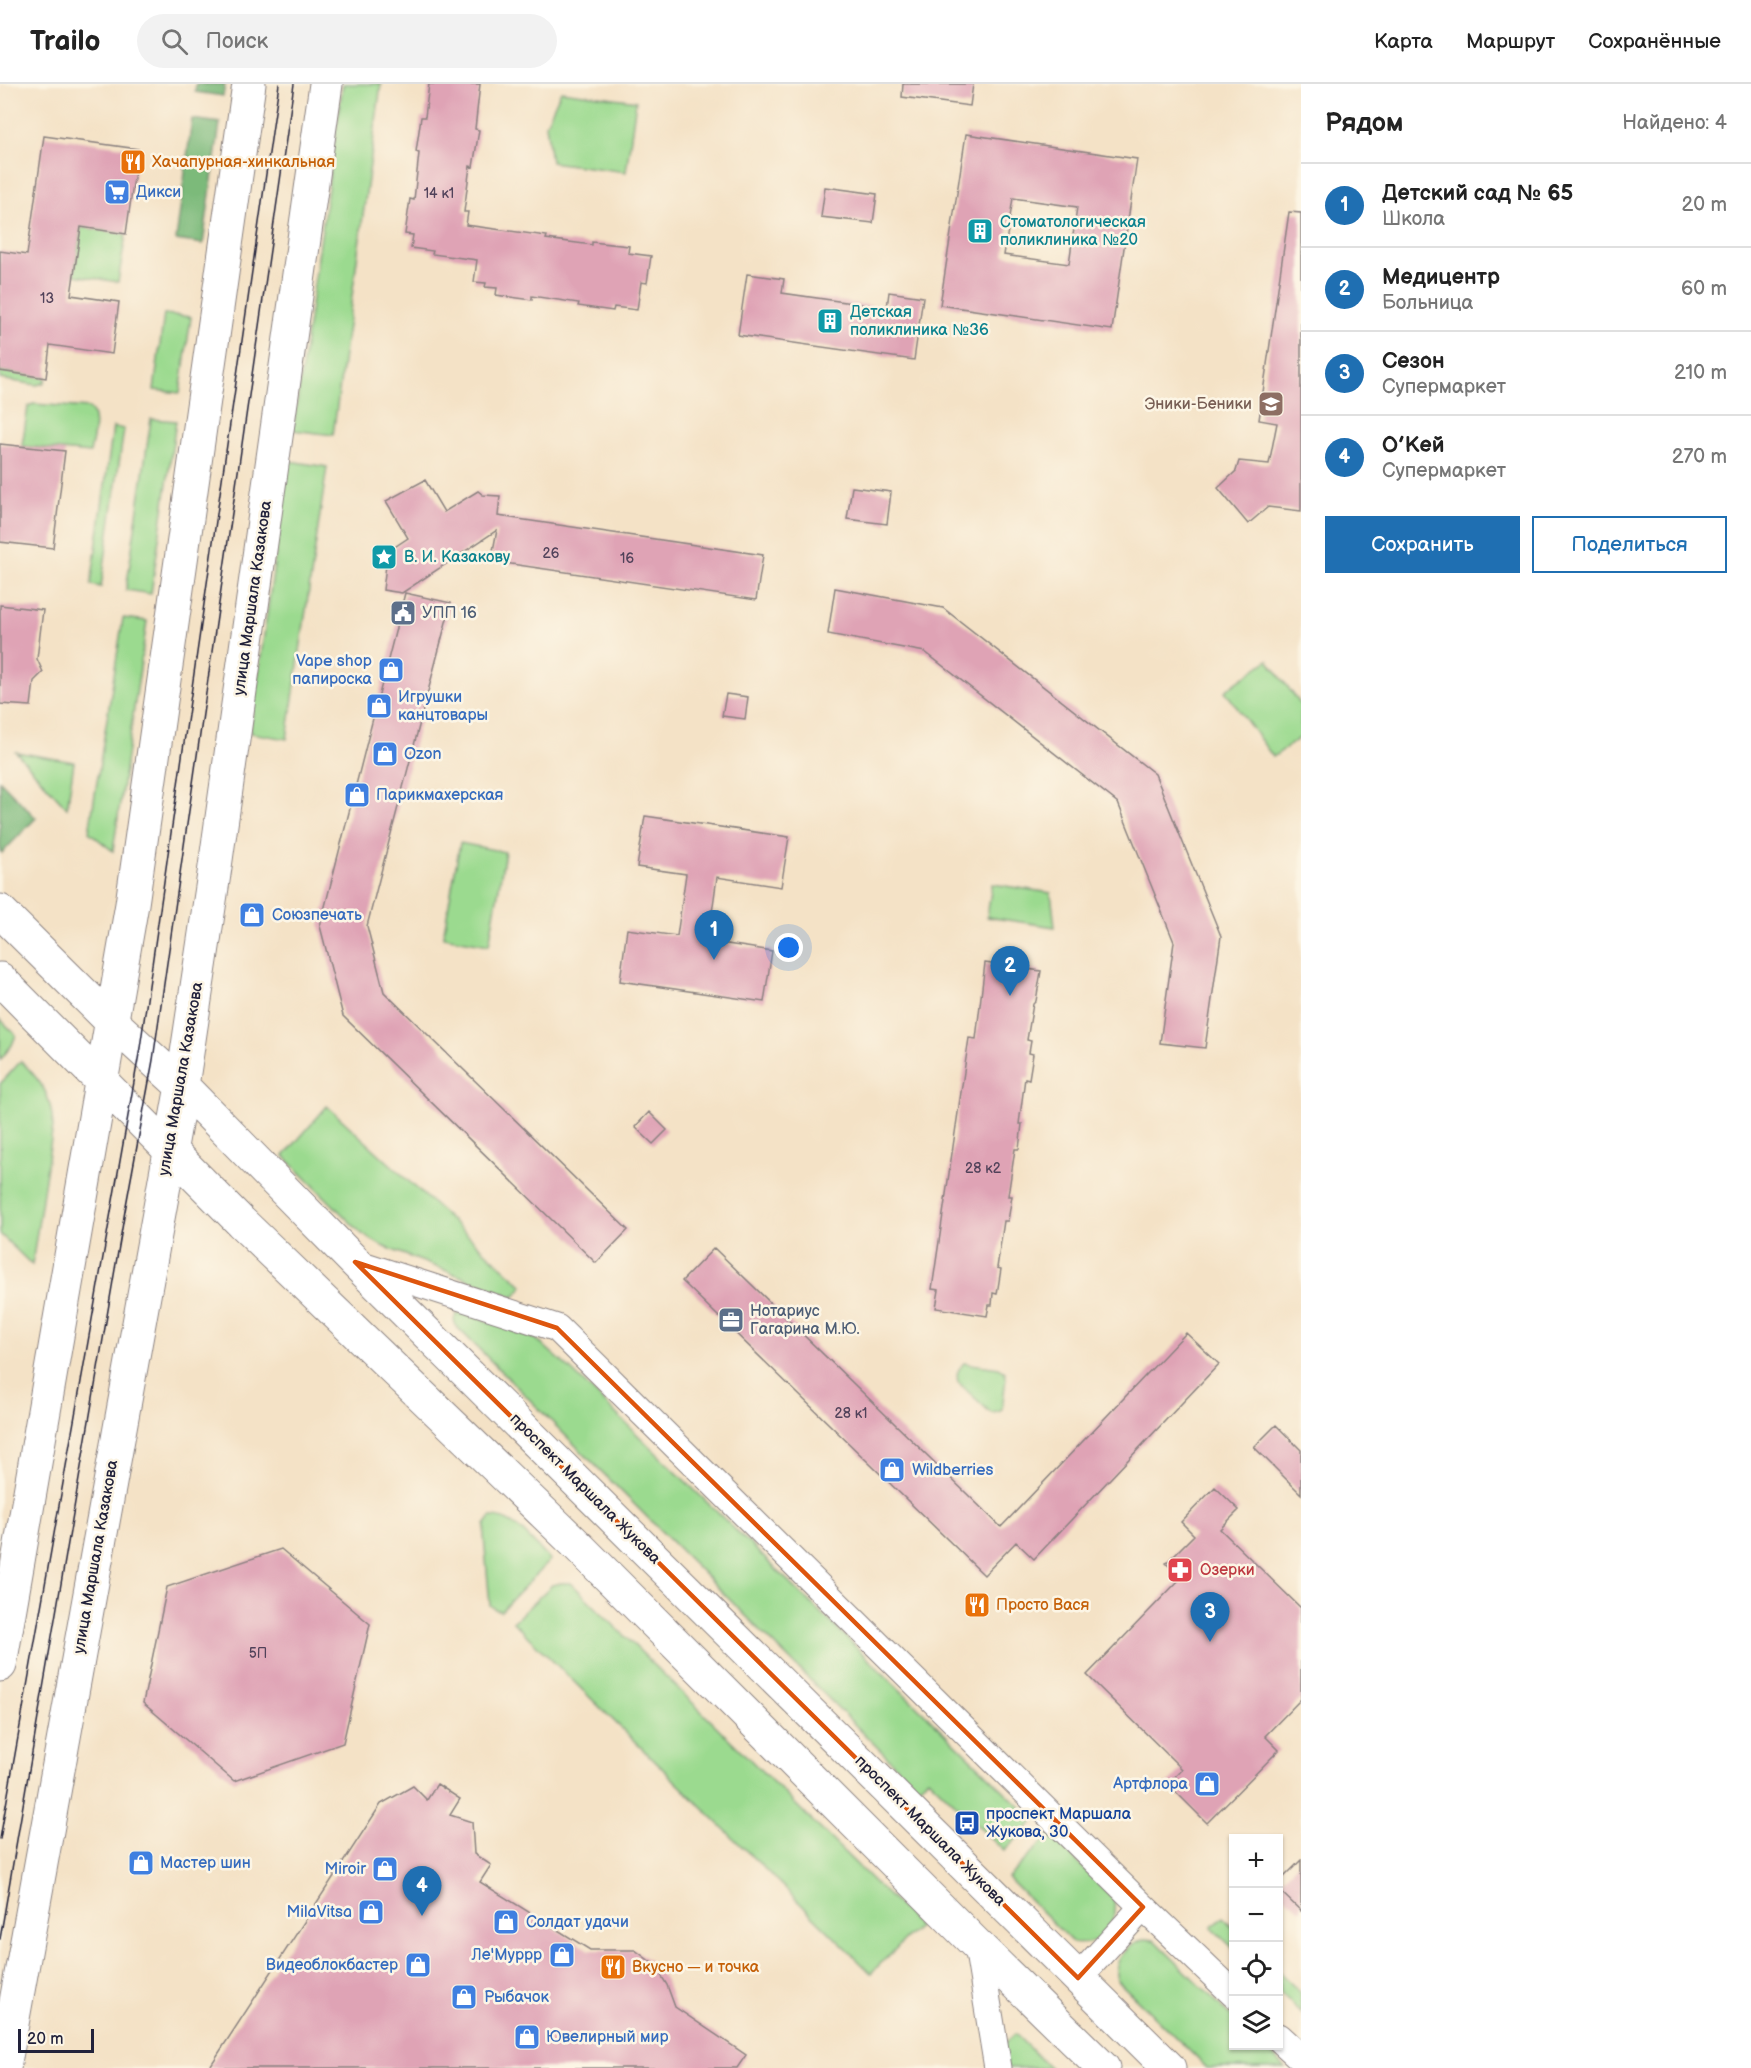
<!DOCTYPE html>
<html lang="ru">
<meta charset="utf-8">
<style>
:root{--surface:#fff;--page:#f2f2f2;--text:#222;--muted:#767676;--line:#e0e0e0;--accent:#1f6fb2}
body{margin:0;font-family:"Balsamiq Sans",sans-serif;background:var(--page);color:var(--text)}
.controls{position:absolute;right:18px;bottom:18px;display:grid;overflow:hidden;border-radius:0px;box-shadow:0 2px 4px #0004}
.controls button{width:54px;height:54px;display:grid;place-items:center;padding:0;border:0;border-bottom:2px solid var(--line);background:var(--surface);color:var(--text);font:30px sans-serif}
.scale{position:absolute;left:18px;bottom:15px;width:76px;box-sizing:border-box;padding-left:6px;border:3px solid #22223b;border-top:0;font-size:16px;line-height:21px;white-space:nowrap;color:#22223b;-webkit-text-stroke:4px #fcf5e5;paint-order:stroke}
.you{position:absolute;left:789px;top:864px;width:21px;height:21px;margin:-15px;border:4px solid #fff;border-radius:50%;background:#1a73e8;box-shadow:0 0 0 9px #1a73e833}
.badge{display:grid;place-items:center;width:39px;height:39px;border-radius:50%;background:var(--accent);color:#fff;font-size:20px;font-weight:700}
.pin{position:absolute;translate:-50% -50px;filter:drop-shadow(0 2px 3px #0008)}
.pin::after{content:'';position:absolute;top:32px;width:21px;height:18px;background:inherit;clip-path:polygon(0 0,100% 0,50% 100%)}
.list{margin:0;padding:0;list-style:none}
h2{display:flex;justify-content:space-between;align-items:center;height:78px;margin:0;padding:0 24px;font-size:26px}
h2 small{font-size:20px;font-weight:400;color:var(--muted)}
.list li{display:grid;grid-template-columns:39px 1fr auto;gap:18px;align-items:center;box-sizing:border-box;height:84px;padding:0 24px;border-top:2px solid var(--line)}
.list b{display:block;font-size:22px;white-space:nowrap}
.list p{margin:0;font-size:20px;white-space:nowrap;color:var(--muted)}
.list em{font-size:20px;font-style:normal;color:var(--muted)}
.actions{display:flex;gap:12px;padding:18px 24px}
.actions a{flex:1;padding:14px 0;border:2px solid var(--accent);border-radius:0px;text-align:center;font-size:21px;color:var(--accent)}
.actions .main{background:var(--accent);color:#fff}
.icon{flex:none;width:33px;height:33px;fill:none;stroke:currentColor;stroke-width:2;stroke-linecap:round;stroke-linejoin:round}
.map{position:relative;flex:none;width:1301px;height:1984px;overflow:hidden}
header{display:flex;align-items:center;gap:36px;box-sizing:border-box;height:84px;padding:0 30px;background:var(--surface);border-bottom:2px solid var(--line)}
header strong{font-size:28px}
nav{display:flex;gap:33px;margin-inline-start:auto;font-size:21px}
.search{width:420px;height:54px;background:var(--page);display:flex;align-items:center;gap:15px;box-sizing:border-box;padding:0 21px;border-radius:33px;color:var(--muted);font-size:22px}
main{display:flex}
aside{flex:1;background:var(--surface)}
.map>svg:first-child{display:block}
.green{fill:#9bda8f;stroke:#5e7e65;stroke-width:1.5}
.forest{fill:#7cba7a;stroke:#4f6e5a;stroke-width:1.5}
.building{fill:#dfa3b5;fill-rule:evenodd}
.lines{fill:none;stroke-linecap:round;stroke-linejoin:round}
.street-casing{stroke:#8b8280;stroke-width:29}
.secondary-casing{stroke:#8b8280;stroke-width:35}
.street{stroke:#fff;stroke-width:27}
.secondary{stroke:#fff;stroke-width:33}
.tram{stroke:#22223b;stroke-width:1.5}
.marked{fill:none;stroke:#de560e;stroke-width:4.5;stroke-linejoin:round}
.labels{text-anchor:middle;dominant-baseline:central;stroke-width:5;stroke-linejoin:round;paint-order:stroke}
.number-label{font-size:14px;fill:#51425a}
.food-label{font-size:16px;fill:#c56008;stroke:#fcf5e5;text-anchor:start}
.shop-label{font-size:16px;fill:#366cbe;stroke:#fcf5e5;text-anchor:start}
.culture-label{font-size:16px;fill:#0d838f;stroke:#fcf5e5;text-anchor:start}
.education-label{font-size:16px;fill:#785e54;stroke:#fcf5e5;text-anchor:end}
.street-label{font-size:16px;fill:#22223b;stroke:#fcf5e5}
.service-label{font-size:16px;fill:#4e5e75;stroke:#fcf5e5;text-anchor:start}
.health-label{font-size:16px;fill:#be3a42;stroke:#fcf5e5;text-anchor:start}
.transit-label{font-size:16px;fill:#164399;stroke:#fcf5e5;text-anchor:start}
</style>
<header>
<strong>Trailo</strong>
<div class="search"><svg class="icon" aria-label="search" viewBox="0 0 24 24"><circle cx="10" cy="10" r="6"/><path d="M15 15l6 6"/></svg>Поиск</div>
<nav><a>Карта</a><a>Маршрут</a><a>Сохранённые</a></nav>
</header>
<main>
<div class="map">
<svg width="1301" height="1984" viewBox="0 0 1301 1984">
<rect width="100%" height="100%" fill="#fcf5e5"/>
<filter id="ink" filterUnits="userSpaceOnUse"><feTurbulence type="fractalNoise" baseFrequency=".0167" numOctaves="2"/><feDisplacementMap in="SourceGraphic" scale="12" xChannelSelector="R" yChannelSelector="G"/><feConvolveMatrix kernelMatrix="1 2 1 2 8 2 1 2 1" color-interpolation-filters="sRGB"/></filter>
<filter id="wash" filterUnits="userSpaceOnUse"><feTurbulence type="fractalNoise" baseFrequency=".008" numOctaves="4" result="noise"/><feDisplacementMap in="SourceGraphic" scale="24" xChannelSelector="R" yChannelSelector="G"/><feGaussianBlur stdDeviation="1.35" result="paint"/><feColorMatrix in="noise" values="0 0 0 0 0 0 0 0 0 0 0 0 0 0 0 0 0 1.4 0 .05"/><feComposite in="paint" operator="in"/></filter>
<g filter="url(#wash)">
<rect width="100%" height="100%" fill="#f4e2c6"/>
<path class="green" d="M 343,0 L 381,0 L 333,351 L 293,346 Z
M 561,7 L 636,17 L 626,88 L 551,78 L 546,40 Z
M 81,143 L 126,150 L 118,198 L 74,191 Z
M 164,230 L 191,233 L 180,309 L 154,306 Z
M 0,287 L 46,294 L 44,299 L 37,301 L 0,295 Z
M 33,320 L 89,324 C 100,335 92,356 90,369 L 22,362 L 28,323 Z
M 151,335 L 176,337 L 151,510 L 126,506 Z
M 113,343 L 124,345 L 101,503 L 91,501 Z
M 289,377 L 327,383 L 287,655 L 250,649 Z
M 123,534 L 147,537 L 113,767 L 89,748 Z
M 1268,576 L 1301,621 L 1301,653 L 1273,673 L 1225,607 Z
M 16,668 L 74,678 L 67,724 Z
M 460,759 L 505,768 L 489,861 L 443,853 Z
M 992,800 L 1051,809 L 1055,843 L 987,833 Z
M 0,935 L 16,951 L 12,961 L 0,976 Z
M 21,977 C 43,999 51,1011 53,1042 L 32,1181 L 0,1150 L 0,1000 Z
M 327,1022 L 523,1202 L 514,1213 L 382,1162 L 362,1150 L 284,1072 Z
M 465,1229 L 536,1255 L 570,1285 L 1035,1737 L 1004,1767 L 928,1694 L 918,1704 L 456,1242 L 454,1236 L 457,1230 Z
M 964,1279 L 999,1284 L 1005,1288 L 1006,1294 L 1002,1325 L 999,1328 L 991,1329 L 958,1298 C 956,1289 958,1285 964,1279 Z
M 491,1433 C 515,1432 534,1460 550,1476 L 501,1527 L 495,1525 L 490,1521 L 484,1452 L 485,1441 Z
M 561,1499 L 571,1499 L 919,1842 L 871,1889 L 513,1538 L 552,1501 Z
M 1050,1750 L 1114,1815 C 1117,1843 1102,1863 1073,1859 L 1008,1794 Z
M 1223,1833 L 1233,1843 L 1233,1864 L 1212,1844 Z
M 1145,1855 L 1154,1856 L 1233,1934 L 1234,1962 L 1262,1962 L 1285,1984 L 1207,1984 L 1117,1896 C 1112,1877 1127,1861 1145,1855 Z
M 1278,1887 L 1301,1909 L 1301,1929 L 1279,1907 Z
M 1015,1950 L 1050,1984 L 1007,1984 L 1003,1961 Z"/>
<path class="forest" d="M 196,0 L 225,0 L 223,12 L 195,8 Z
M 192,35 L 220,39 L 203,160 L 176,156 Z
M 0,697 L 36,734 L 2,769 L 0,767 Z"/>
<g id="blocks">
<path class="building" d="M 429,0 L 480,0 L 475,45 L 479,46 L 473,83 L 470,82 L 464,128 L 468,128 L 466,141 L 547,152 L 546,155 L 592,161 L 592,158 L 629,162 L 628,169 L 651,172 L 647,199 L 641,198 L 637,226 L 614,223 L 613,227 L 578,222 L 579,219 L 532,212 L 532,216 L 496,211 L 497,204 L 485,203 L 486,199 L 474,198 L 477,176 L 432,170 L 433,167 L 411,164 L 413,151 L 405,150 L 410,115 L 414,116 L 419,69 L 416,68 L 421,33 L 425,33 Z
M 903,0 L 973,0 L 970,22 L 902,13 Z
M 966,50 L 1137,75 L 1112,246 L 940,221 ZM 1013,114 L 1077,123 L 1069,180 L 1004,171 Z
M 44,52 L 138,65 L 126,150 L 81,143 L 71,211 L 119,218 L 112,270 L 50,261 L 46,294 L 0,287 L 0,167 L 27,171 Z
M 825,103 L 877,110 L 873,139 L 821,133 Z
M 1289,128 L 1301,129 L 1301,427 L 1268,423 L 1248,440 L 1218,404 L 1236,387 L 1239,377 L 1269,380 L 1277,339 L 1259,336 Z
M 747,190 L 784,195 L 782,209 L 887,224 L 889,208 L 923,213 L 914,276 L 738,251 Z
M 0,360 L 65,367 L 53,464 L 0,458 Z
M 425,396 L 444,428 L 478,407 L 483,411 L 500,412 L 498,432 L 763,471 L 756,516 L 491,477 L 497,446 L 402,509 L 383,506 L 386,481 L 381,472 L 408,454 L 386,417 Z
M 852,403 L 891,408 L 887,440 L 847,435 Z
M 835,504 L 943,524 L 1155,690 L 1221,852 L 1205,964 L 1160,959 L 1174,858 L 1118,719 L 925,568 L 828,550 Z
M 405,509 L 451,519 L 367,842 L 384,908 L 628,1146 L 596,1179 L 343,932 L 320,842 Z
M 0,521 L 43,526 L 37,575 L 43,588 L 34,597 L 31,622 L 0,620 Z
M 726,610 L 748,613 L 745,635 L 722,632 Z
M 645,732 L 789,753 L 781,803 L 717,793 L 708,857 L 772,867 L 764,918 L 620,897 L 627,845 L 677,852 L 686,790 L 637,783 Z
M 985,879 L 1041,887 L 1036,917 L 1033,920 L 1027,956 L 1031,957 L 1029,969 L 1033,970 L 1029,995 L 1025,994 L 1019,1040 L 1022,1040 L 1019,1065 L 1015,1065 L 1008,1112 L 1012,1112 L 1008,1137 L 1004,1137 L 997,1184 L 1001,1185 L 997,1210 L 993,1209 L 992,1221 L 989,1221 L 987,1232 L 936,1224 L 939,1206 L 932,1205 L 969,954 L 976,955 Z
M 649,1028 L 667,1046 L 653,1060 L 635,1043 Z
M 714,1164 L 1001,1443 L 1186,1249 L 1219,1280 L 1034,1475 L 1016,1458 L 984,1491 L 682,1197 Z
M 1276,1341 L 1301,1366 L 1301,1410 L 1254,1363 Z
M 1215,1403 L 1239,1426 L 1220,1445 L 1301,1524 L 1301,1615 L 1265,1652 L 1279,1666 L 1207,1739 L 1168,1700 L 1182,1685 L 1087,1591 L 1181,1494 L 1166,1479 L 1194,1451 L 1181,1438 Z
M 281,1465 L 370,1540 L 343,1659 L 234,1697 L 143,1619 L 167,1503 Z
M 437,1700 L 460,1715 L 450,1731 L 472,1738 L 474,1770 L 491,1781 L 480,1798 L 590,1866 L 635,1866 L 655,1881 L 667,1901 L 675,1923 L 746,1971 L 737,1984 L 209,1984 L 381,1720 L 413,1702 L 427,1716 Z
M 1301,1776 L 1301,1827 L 1278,1805 L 1278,1799 Z"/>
</g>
</g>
<g filter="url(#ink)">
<use href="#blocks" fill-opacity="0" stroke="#8b8280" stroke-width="1.5"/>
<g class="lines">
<g class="street-casing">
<path id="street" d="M 356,1179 L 557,1244 L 1143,1823 L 1234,1910
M 978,1862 L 998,1984
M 1078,1894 L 1143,1823
M 1278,1953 L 1301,1974"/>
</g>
<g class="secondary-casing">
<path id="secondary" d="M 0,827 L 111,937 L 182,1002 L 355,1178 L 1169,1984
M 0,895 L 241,1138 L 577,1461 L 978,1862 L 1103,1984
M 0,1581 L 132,820 L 249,0
M 4,1984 L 182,1002 L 214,790 L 326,0"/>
</g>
<use href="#street" class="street"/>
<use href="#secondary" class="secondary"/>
<path class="tram" d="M 0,1755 L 140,964 L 279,0
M 0,1855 L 125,1127 L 153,976 L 294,0"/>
</g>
</g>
<path class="marked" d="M 355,1178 L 557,1244 L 1143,1823 L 1078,1894 Z"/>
<defs>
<g id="restaurant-square" transform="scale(1.35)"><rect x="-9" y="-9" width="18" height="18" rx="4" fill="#e8710a" stroke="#fcf5e5"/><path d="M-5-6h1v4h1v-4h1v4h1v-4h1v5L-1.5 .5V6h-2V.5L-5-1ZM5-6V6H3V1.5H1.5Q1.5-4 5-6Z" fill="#fff"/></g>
<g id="supermarket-square" transform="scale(1.35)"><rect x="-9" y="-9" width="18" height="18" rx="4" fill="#3f7fe0" stroke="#fcf5e5"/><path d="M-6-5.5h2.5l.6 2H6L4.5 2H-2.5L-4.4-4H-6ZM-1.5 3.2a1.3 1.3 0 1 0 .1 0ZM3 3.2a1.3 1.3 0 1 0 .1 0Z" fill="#fff"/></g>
<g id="building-square" transform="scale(1.35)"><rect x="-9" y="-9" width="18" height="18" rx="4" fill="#0f9aa8" stroke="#fcf5e5"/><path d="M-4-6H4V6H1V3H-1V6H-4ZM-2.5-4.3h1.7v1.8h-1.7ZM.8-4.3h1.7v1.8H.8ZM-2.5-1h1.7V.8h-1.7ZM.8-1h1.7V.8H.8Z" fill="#fff"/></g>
<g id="school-square" transform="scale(1.35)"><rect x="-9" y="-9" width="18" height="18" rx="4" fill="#8d6e63" stroke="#fcf5e5"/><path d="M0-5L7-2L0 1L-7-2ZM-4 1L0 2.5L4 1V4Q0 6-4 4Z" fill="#fff"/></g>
<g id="sight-square" transform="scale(1.35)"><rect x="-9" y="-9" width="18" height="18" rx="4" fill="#0f9aa8" stroke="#fcf5e5"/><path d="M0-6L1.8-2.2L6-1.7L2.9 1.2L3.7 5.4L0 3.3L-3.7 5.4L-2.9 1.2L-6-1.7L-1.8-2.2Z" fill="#fff"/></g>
<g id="civic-square" transform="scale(1.35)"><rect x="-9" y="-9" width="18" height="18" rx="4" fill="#5c6f8a" stroke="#fcf5e5"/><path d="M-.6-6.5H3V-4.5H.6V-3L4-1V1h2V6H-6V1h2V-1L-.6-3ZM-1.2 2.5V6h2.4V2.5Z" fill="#fff"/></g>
<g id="shop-square" transform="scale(1.35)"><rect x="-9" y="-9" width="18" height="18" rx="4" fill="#3f7fe0" stroke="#fcf5e5"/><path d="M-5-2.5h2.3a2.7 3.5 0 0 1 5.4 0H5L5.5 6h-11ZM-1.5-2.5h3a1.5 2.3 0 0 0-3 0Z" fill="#fff"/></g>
<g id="office-square" transform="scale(1.35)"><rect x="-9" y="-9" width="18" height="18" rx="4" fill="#5c6f8a" stroke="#fcf5e5"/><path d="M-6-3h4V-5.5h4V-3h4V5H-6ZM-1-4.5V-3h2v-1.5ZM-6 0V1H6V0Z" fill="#fff"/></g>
<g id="pharmacy-square" transform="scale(1.35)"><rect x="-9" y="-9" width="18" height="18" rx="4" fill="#e0444e" stroke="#fcf5e5"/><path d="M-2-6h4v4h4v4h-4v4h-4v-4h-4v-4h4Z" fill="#fff"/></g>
<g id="bus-square" transform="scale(1.35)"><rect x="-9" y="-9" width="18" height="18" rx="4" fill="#1a4fb4" stroke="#fcf5e5"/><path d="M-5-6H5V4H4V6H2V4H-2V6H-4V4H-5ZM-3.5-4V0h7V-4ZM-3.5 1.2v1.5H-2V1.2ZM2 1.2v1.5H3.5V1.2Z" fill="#fff"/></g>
</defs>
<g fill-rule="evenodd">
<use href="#restaurant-square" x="133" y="78"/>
<use href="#supermarket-square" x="117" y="108"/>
<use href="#building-square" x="980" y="147"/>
<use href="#building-square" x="830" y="237"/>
<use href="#school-square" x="1271" y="320"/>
<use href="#sight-square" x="384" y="473"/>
<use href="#civic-square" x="403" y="529"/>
<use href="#shop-square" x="391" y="586"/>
<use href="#shop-square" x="379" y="622"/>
<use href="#shop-square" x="385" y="670"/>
<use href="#shop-square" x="357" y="711"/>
<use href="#shop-square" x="252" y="831"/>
<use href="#office-square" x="731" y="1236"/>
<use href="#shop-square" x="892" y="1386"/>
<use href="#pharmacy-square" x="1180" y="1486"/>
<use href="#restaurant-square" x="977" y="1521"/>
<use href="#shop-square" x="1207" y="1700"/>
<use href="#bus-square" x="967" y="1739"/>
<use href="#shop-square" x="141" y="1779"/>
<use href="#shop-square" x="385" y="1785"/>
<use href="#shop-square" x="371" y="1828"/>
<use href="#shop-square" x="506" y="1838"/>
<use href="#shop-square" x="562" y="1871"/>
<use href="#shop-square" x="418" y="1881"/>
<use href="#restaurant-square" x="613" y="1883"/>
<use href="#shop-square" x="464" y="1913"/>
<use href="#shop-square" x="527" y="1953"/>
</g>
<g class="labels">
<g class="number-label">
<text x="439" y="109">14 к1</text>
<text x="47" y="214">13</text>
<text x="551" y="469">26</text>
<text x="627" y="474">16</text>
<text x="983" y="1084">28 к2</text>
<text x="851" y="1329">28 к1</text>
<text x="258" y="1569">5П</text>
</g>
<g class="food-label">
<text x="152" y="78">Хачапурная-хинкальная</text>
<text x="996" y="1521">Просто Вася</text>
<text x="632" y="1883">Вкусно — и точка</text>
</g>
<g class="shop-label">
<text x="136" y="108">Дикси</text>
<text x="372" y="577" text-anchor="end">Vape shop<tspan x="372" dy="18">папироска</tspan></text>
<text x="398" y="613">Игрушки<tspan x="398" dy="18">канцтовары</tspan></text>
<text x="404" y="670">Ozon</text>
<text x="376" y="711">Парикмахерская</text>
<text x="272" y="831">Союзпечать</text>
<text x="912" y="1386">Wildberries</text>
<text x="1188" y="1700" text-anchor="end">Артфлора</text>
<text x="160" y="1779">Мастер шин</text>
<text x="366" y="1785" text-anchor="end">Miroir</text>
<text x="352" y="1828" text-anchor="end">MilaVitsa</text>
<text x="526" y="1838">Солдат удачи</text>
<text x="542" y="1871" text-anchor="end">Ле'Муррр</text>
<text x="398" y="1881" text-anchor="end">Видеоблокбастер</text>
<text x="484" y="1913">Рыбачок</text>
<text x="546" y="1953">Ювелирный мир</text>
</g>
<g class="culture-label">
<text x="1000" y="138">Стоматологическая<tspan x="1000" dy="18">поликлиника №20</tspan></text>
<text x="850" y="228">Детская<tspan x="850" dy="18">поликлиника №36</tspan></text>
<text x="404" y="473">В. И. Казакову</text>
</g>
<g class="education-label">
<text x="1252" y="320">Эники-Беники</text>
</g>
<g class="street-label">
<text transform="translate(253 514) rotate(-82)">улица Маршала Казакова</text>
<text transform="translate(181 995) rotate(-80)">улица Маршала Казакова</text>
<text transform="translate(585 1405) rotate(45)">проспект Маршала Жукова</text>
<text transform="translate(96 1473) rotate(-80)">улица Маршала Казакова</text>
<text transform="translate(930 1747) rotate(45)">проспект Маршала Жукова</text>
</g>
<g class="service-label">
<text x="422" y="529">УПП 16</text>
<text x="750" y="1227">Нотариус<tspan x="750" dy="18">Гагарина М.Ю.</tspan></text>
</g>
<g class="health-label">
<text x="1200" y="1486">Озерки</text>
</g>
<g class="transit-label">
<text x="986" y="1730">проспект Маршала<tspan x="986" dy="18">Жукова, 30</tspan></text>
</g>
</g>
</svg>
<div class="controls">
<button>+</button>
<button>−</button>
<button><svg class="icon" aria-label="locate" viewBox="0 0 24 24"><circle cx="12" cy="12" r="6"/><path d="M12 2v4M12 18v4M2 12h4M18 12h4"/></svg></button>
<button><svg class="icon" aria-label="layers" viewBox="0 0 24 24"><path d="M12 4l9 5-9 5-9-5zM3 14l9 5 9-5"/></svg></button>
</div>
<div class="scale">20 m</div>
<div class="you"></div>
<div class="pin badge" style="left:714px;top:876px">1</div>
<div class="pin badge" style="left:1010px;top:912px">2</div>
<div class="pin badge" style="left:1210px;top:1558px">3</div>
<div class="pin badge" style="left:422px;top:1832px">4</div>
</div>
<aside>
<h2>Рядом<small>Найдено: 4</small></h2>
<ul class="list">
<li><span class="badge">1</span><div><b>Детский сад № 65</b><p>Школа</p></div><em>20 m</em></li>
<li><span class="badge">2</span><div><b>Медицентр</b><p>Больница</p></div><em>60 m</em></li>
<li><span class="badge">3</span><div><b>Сезон</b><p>Супермаркет</p></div><em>210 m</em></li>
<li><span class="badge">4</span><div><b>О’Кей</b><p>Супермаркет</p></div><em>270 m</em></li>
</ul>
<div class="actions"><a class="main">Сохранить</a><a>Поделиться</a></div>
</aside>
</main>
